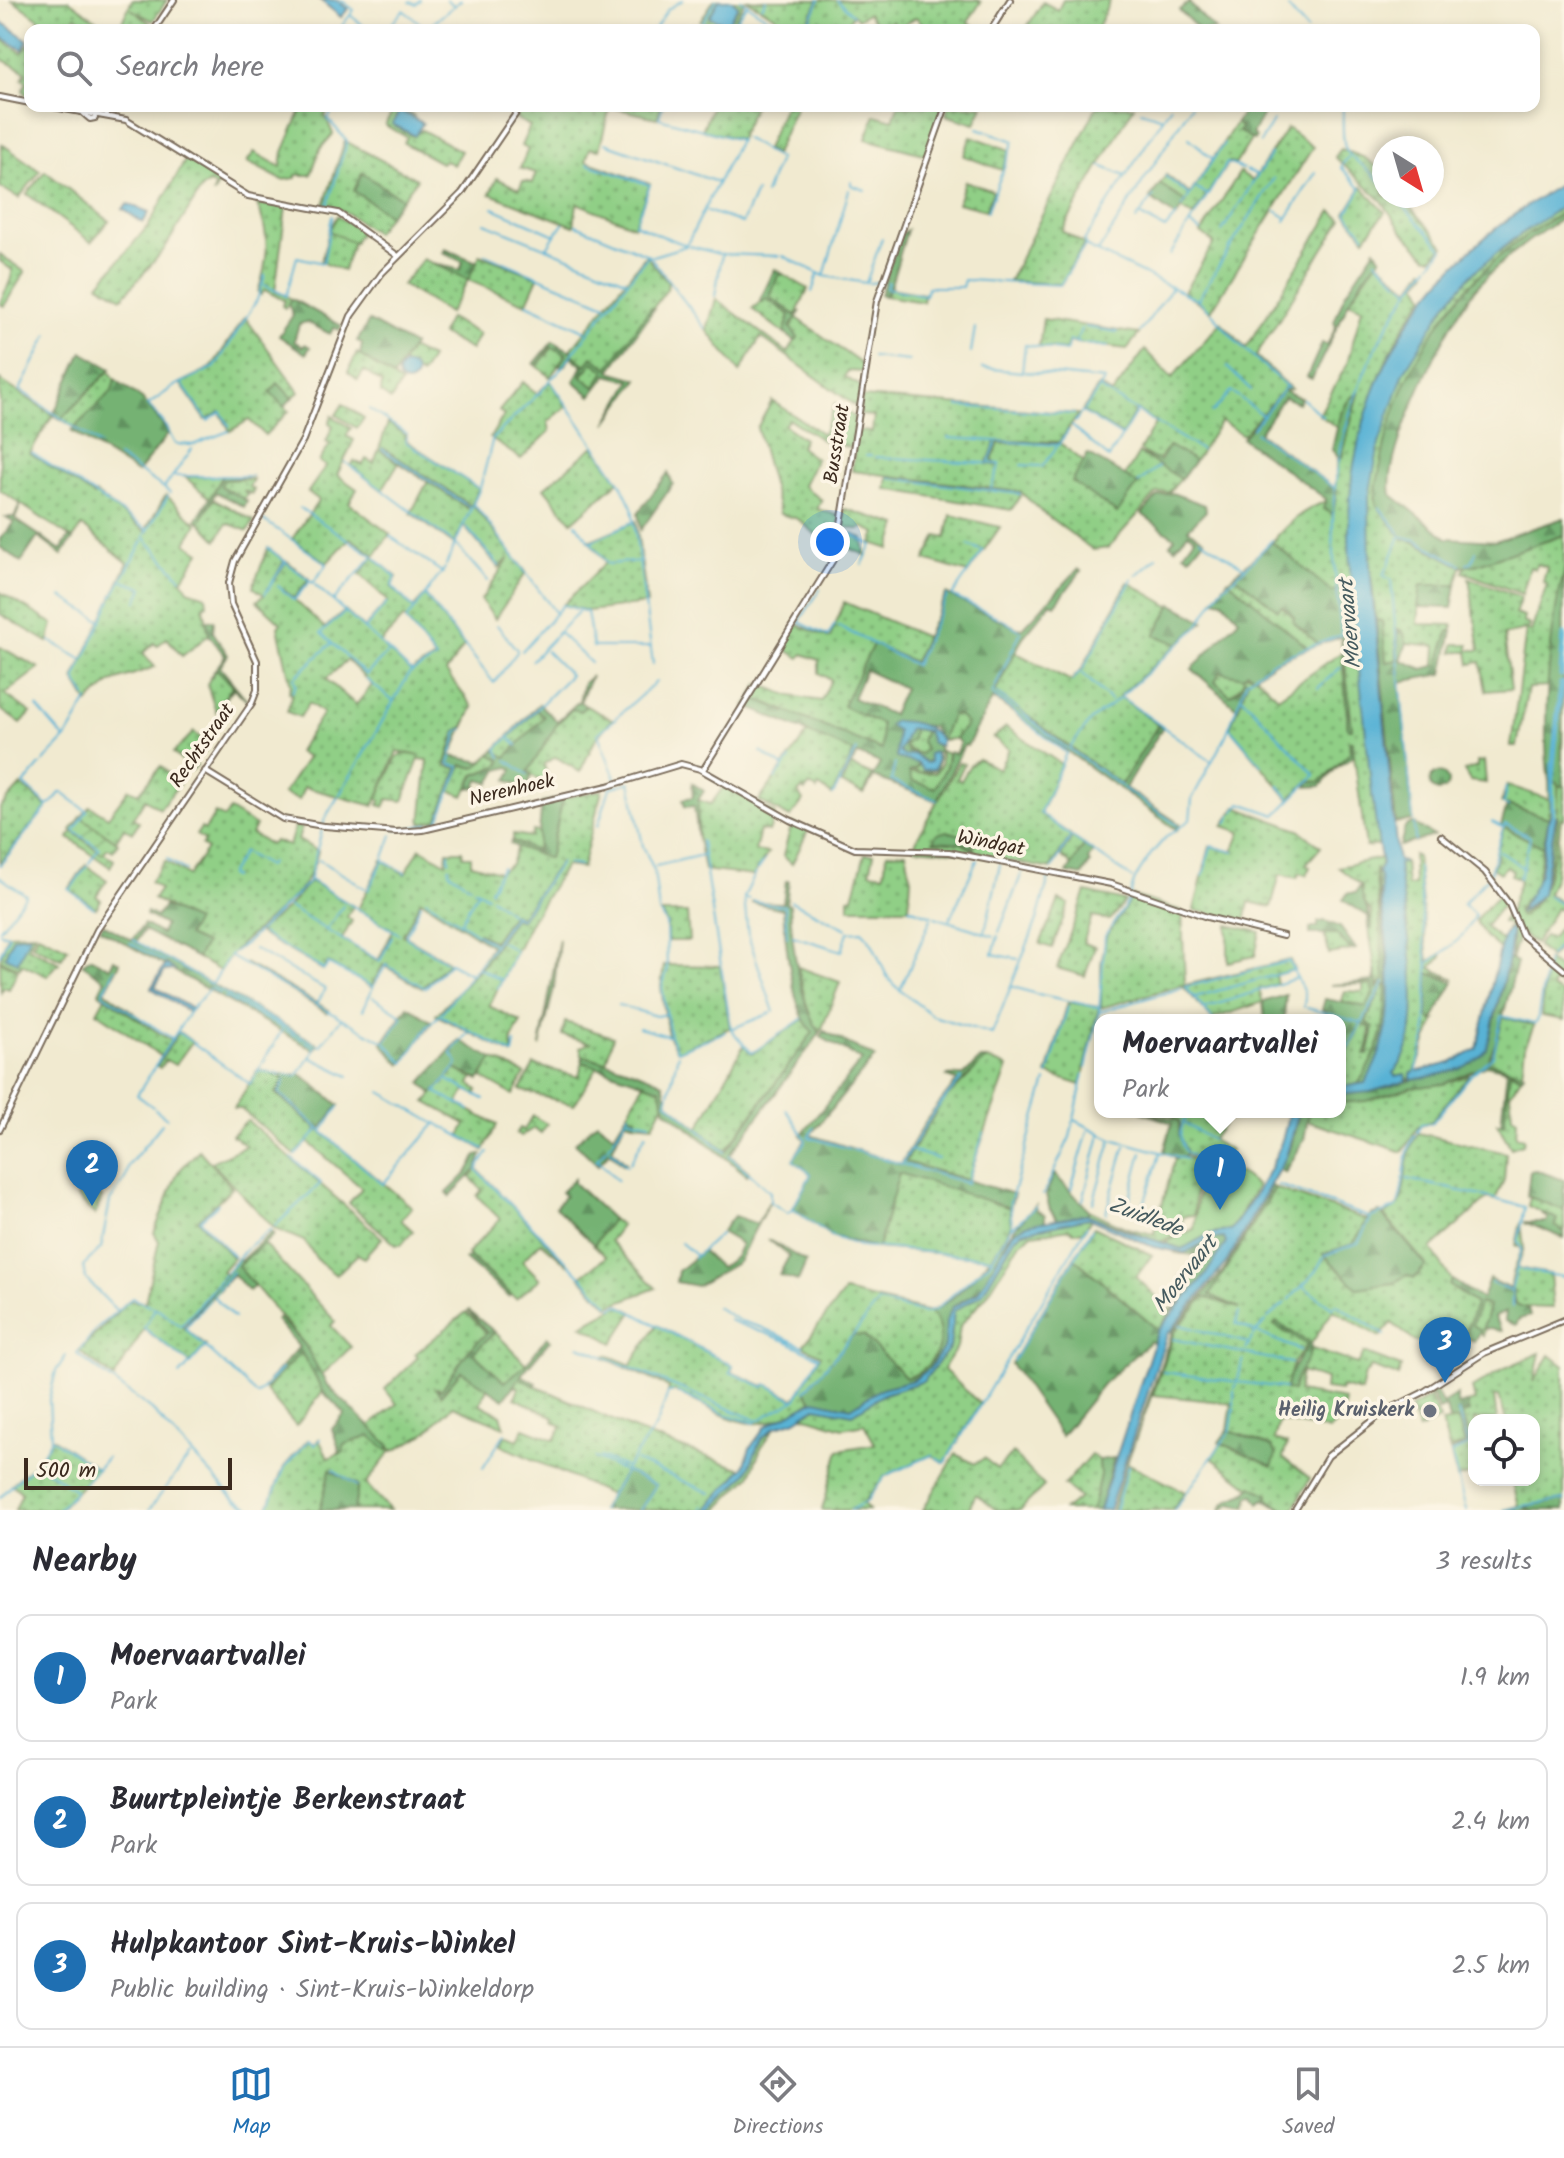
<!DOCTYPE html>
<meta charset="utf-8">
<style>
:root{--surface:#fff;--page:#f2f2f3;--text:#2b2b33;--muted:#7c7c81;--line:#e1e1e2;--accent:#1f6fb2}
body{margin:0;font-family:Kalam,sans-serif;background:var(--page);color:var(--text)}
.controls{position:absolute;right:24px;bottom:24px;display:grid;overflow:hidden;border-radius:16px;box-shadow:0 4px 12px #0003}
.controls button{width:72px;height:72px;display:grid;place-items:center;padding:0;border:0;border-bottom:2px solid var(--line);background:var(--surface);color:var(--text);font:40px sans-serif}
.compass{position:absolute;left:1372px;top:136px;width:72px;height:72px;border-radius:50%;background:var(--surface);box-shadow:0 4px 12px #0003;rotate:143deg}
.scale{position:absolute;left:24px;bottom:20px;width:208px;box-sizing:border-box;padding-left:8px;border:4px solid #3b2a1e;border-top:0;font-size:22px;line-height:28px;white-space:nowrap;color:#3b2a1e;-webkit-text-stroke:6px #fcf5e5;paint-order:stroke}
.you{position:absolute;left:830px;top:542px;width:28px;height:28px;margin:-20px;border:6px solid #fff;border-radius:50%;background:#1a73e8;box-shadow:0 0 0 12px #1a73e833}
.badge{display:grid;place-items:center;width:52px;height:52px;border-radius:50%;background:var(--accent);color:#fff;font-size:26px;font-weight:700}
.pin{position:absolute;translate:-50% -66px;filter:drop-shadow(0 2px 4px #0008)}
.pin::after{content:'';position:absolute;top:42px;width:28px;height:24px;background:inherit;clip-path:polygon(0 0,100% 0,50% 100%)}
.popup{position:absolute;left:1094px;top:1014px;width:252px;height:104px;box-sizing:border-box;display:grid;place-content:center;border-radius:16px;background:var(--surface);filter:drop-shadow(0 2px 6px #0005);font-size:26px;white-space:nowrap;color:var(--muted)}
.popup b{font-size:30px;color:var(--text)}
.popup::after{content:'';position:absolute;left:50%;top:100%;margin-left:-16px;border:16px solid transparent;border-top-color:var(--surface)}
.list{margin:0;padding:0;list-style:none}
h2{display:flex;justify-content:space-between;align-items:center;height:104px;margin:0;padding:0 32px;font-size:34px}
h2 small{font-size:26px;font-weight:400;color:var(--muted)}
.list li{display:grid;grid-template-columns:52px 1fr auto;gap:24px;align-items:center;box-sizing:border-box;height:128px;margin:0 16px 16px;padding:0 16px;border:2px solid var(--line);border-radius:16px}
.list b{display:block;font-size:30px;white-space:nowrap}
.list p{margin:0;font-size:26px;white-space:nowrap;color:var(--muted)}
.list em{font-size:26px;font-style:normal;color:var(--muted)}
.icon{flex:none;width:44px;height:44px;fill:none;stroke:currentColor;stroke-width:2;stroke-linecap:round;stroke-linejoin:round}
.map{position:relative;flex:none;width:1564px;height:1510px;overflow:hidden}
.search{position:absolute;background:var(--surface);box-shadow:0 4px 12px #0003;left:24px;right:24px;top:24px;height:88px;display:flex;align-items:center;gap:20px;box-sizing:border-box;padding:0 28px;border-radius:16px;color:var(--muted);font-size:30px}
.sheet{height:536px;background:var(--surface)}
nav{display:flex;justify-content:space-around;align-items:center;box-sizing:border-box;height:112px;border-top:2px solid var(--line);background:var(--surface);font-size:22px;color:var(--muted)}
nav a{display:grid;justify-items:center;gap:4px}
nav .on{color:var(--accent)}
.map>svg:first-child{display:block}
.grass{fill:url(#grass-dots);stroke:#667c52;stroke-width:2;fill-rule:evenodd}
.forest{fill:url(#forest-firs);stroke:#586e48;stroke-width:2;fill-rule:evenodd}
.wetland{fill:url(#wetland-marsh);stroke:#667c52;stroke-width:2}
.cemetery{fill:url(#cemetery-stones);stroke:#667c52;stroke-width:2}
.park{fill:#90cf86;stroke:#667c52;stroke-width:2}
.garden{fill:url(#garden-furrows);stroke:#667c52;stroke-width:2}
.water{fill:#58b2d5;stroke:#4a6e7a;stroke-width:2}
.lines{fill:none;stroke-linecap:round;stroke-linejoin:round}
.stream{stroke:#58b2d5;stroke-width:2}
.canal{stroke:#58b2d5;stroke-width:4}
.river{stroke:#58b2d5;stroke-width:5}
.tertiary-casing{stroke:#7b6d5c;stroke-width:8}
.tertiary{stroke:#fff;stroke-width:4}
.worship-dot{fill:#6b7280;stroke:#fcf5e5;stroke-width:3}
.labels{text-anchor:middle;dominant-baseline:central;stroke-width:7;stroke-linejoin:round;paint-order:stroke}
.street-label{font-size:20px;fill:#3b2a1e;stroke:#fcf5e5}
.worship-label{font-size:20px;font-weight:bold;fill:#5b616d;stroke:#fcf5e5;text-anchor:end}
.water-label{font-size:22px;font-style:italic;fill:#455a5e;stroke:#fcf5e5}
</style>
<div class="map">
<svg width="1564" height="1510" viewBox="0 0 1564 1510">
<defs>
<pattern id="grass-dots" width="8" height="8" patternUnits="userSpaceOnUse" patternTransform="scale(2)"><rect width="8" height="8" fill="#90cf86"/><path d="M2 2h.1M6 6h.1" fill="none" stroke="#77a86d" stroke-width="1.8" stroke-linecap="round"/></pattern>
<pattern id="forest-firs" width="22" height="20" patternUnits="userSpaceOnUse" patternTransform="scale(2)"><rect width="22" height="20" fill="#74b273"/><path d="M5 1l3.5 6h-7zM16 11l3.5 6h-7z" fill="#60915e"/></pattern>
<pattern id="wetland-marsh" width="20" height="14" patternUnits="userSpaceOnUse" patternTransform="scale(2)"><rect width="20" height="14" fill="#90cf86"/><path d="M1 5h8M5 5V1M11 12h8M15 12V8" fill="none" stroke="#77a86d"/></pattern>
<pattern id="cemetery-stones" width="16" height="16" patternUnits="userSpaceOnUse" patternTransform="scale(2)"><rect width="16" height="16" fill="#90cf86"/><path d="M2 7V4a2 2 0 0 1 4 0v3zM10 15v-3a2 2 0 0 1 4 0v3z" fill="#77a86d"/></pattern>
<pattern id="garden-furrows" width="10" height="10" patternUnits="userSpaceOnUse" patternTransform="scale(2)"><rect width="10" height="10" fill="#90cf86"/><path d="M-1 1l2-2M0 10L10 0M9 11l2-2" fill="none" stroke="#77a86d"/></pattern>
</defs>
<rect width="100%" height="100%" fill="#fcf5e5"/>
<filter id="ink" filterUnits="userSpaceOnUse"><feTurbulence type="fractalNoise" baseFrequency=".0125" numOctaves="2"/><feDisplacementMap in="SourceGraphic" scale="16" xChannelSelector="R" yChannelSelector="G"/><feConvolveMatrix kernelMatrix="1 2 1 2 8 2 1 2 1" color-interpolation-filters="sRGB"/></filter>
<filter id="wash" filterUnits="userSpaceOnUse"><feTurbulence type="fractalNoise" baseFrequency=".006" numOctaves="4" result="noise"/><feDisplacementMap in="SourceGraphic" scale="32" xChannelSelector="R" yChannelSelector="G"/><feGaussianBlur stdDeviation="1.8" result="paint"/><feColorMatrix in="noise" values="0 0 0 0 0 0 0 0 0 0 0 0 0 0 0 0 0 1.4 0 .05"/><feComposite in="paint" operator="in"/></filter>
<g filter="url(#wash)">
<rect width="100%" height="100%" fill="#f1ead0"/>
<path class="grass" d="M 12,0 L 69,0 L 110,30 L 76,30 L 82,21 L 76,16 L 65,30 L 55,30 Z
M 132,0 L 167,0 L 153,21 L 131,9 L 150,23 L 146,30 L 120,26 Z
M 714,0 L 719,0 L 709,17 L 727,24 L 738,8 L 732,0 L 745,1 L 729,30 L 700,21 Z
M 746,0 L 818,0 L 804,30 L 786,30 L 774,15 Z
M 819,0 L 977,0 L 981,2 L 968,22 L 975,27 L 928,30 L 916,17 L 897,29 L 892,21 L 880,29 L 868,13 L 858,19 L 853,14 L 845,30 L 807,30 Z
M 1063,0 L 1110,0 L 1097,30 L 1025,30 L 1043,2 L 1058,10 Z
M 0,38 L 22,53 L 30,43 L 30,100 L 23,90 L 27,82 L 22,79 L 26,72 L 1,59 Z
M 303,106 L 331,106 L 325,115 L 333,134 L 320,149 L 311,175 L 296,175 L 296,178 L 282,180 L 247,162 L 254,152 L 281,167 L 283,152 Z
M 390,106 L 415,116 L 399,111 L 392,124 L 413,136 L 422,130 L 461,151 L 453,165 L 444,160 L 441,163 L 404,143 L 407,137 L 385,125 L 394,109 Z
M 523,106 L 661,106 L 657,118 L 610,107 L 599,150 L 590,148 L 586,161 L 650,184 L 634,226 L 577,203 L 574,226 L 490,194 L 497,178 L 519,189 L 523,181 L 532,183 L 536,173 L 520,168 L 528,149 L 521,146 L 530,126 L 515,118 Z
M 712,106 L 754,106 L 739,139 L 702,130 Z
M 784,106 L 796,106 L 775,154 L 766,149 Z
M 898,106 L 943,106 L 927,155 L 866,139 L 875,115 L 893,120 Z
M 948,106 L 983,106 L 975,124 L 946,115 Z
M 1097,106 L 1134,106 L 1062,231 L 1084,244 L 1061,284 L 1009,281 Z
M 1236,123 L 1241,127 L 1239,131 L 1252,138 L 1235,165 L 1229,162 L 1193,216 L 1181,209 L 1186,202 L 1160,184 L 1166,175 L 1190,194 Z
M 1287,128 L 1313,147 L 1211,311 L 1184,292 L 1214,243 L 1201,233 L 1240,172 L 1253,181 Z
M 971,136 L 1010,150 L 1002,170 L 964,156 Z
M 345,141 L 417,179 L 402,199 L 362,173 L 354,191 L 389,215 L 375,233 L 347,213 L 324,205 Z
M 2,144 L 40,171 L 19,198 L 0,187 Z
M 1341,149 L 1365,158 L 1384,172 L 1384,196 L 1401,196 L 1444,246 L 1433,257 L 1428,257 L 1402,231 L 1382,201 L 1335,157 Z
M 186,159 L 220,182 L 213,194 L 215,186 L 209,183 L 202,188 L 163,251 L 122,298 L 99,284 L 149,225 Z
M 45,171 L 109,221 L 91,242 L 27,194 Z
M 965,181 L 993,191 L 986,210 L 958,203 Z
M 1362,187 L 1385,212 L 1365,238 L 1346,213 Z
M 257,204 L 286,207 L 275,291 L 292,299 L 285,308 L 282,306 L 285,301 L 265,290 L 261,295 L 258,292 C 268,262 271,236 257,204 Z
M 1564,205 L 1564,212 C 1448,276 1398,374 1375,500 L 1415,542 L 1461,566 L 1456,585 L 1421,585 L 1418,624 L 1453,625 L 1439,665 L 1435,667 L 1436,646 L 1407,643 L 1396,633 L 1397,661 L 1386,662 L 1382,621 L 1376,620 C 1372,580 1365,538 1369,498 C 1377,417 1414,332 1472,274 C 1491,255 1514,241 1534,225 C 1544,217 1552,210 1564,205 Z
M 1332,211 L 1342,219 L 1256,356 L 1291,389 L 1283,390 L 1243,435 L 1221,421 L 1195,461 L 1169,446 L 1157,461 L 1140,450 L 1156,422 L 1136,410 L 1122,435 L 1082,411 L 1099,386 L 1112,394 L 1145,350 L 1172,378 L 1221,322 L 1246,348 Z
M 329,231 L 353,242 L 343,271 L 321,262 Z
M 0,254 L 25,272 L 4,306 L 0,304 C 2,293 13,283 12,270 L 0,261 Z
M 480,255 L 538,277 L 526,304 L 468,280 L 449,313 L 402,285 L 423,259 L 468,279 Z
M 646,255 L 668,283 L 667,289 L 609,368 L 592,358 L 586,365 L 571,353 L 572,348 Z
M 1377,261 L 1410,289 L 1424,269 L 1427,271 L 1418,283 L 1425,296 C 1303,456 1365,663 1380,845 L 1366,847 L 1354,755 L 1350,753 L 1320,782 L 1307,783 L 1289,799 L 1230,728 L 1248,680 L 1230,695 L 1215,681 L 1220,672 L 1255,675 L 1278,697 L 1342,652 L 1348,729 L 1352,728 L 1337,590 L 1332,593 L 1272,542 C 1289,522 1302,510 1327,501 L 1333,514 L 1338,457 L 1342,457 L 1358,393 L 1347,402 L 1338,428 L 1319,415 L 1347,364 L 1362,308 L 1349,302 Z
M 783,274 L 808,289 L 796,315 L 770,297 L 778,276 Z
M 890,288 L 924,294 L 923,302 L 885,296 Z
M 765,298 L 790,315 L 784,333 L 752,309 Z
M 716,299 L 788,353 L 797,338 L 790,329 L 797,318 L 864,366 L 863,372 L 848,371 L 844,377 L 861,386 L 858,408 L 761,337 L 740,372 L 707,330 Z
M 245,317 L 299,392 L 292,398 L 278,384 L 270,393 L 289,411 L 265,435 L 249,420 L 230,431 L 220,412 L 206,420 L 180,383 L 211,368 Z
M 449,318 L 479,334 L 471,350 L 441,334 Z
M 1043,319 L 1139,334 L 1127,349 L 1068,342 L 1066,350 L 1039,347 Z
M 554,346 L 567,354 L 550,377 L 537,366 Z
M 410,348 L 431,358 L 421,375 L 402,362 Z
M 357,353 L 401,383 L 391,400 L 381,393 L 382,383 L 364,371 L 358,380 L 348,372 Z
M 593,362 L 605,371 L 595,387 L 581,377 Z
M 109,371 L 115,379 L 112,391 C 100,403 88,417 74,427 L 61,419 Z
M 0,380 L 53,415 L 30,453 L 94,496 L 96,494 L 145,531 L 166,495 L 197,524 L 186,543 L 200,552 L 182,580 L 188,590 L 206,596 L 207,604 L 203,606 L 210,634 L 182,656 L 167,638 L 157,646 L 154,643 L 143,653 L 155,667 L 111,682 L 88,703 L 74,679 L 128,563 L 82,526 L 73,539 L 0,490 Z
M 550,381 L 567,406 L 548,422 L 550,431 L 521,459 L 490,438 L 504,415 L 499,411 L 523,382 L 537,394 Z
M 862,397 L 1079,414 L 1059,442 L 996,441 L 992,460 L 999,443 L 1060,443 L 1084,462 L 1073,482 L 1138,485 L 1125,476 L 1139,453 L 1181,479 L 1169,492 L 1157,493 L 1108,548 L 1093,550 L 1038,509 L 1021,492 L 852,471 L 857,431 L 872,432 L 874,416 L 860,415 Z
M 772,401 L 823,434 L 835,404 L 856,418 L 851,448 L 822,440 L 789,419 L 784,425 L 804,439 L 800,447 L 816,459 L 803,486 L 822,500 L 817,509 L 840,516 L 835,551 L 798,519 L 780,514 L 757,428 Z
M 343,404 L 364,418 L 357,428 L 336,415 Z
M 332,416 L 351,428 L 346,436 L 354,440 L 337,475 L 357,489 L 349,503 L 390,534 L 375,555 L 350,538 L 327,563 L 292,539 L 319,500 L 308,492 L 326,466 L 319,462 L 330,444 L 326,442 L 333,426 L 329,423 Z
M 388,423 L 405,435 L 405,440 L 479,489 L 472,504 L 526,572 L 495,619 L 481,600 L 509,558 L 499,568 L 464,526 L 453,544 L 411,513 L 428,481 L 467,508 L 469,505 L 382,451 L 399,462 L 382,490 L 351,466 L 354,461 L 363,465 L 366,459 L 374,463 Z
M 594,446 L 619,481 L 572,522 L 544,488 Z
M 208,476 L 223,476 L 210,499 L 185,477 Z
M 888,477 L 1018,493 L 1021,496 L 1011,510 L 886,489 Z
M 253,479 L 249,487 L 254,490 L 252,494 L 243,490 L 248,495 L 243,499 L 220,486 L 224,480 Z
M 214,499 L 254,521 L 248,531 L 227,523 L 217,540 L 200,522 Z
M 845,509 L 898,525 L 890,549 L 872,543 L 876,533 L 863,527 L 860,530 L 843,526 Z
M 951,515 L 1000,527 L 968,573 L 925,560 L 937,536 L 946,538 Z
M 636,521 L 647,604 L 588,611 L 563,605 L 606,562 L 589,541 Z
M 842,530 L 863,538 L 865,555 L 840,544 Z
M 1564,535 L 1564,573 L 1550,687 L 1528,688 L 1517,746 L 1511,746 L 1526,630 L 1504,635 L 1511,689 L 1486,691 L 1481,662 L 1470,664 L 1468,652 L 1453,652 L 1454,644 L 1469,644 L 1469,650 L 1480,650 L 1469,578 L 1521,597 L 1515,614 L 1524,617 L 1523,622 L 1530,625 L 1528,630 L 1531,632 L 1547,584 L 1543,582 L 1547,567 L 1537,564 L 1535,569 L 1530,567 L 1522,594 L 1463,572 L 1467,564 L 1475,565 Z
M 268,548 L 284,560 L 273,582 L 287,561 L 309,579 L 294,598 L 284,590 L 325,628 L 345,611 L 364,628 L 388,601 L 360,574 L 373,557 L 397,577 L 391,586 L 413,608 L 425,595 L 464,646 L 446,672 L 473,707 L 464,727 L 456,731 L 446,766 L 458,768 L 437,820 L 421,823 L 428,760 L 419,759 L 403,801 L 388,799 L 384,807 L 379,805 L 381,801 L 377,799 L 397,757 L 403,753 L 420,756 L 397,751 L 374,806 L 304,787 L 299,800 L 283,794 L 307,758 L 298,752 L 323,713 L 309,703 L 300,717 L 287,712 L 292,694 L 289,692 L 291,686 L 278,627 L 281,623 L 257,601 L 264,595 L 253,587 ZM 404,617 L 435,658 L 411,672 L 380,643 ZM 347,660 L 372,685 L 356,705 L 326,679 Z
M 1234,575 L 1278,609 L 1282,606 L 1294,617 L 1294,623 L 1319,644 L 1306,649 L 1228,580 Z
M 1128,582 L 1171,607 L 1156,635 L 1178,644 L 1119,696 L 1158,725 L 1121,785 L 995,692 L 1015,652 L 1071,681 L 1082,669 Z
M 0,592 L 53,624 L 48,642 L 0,614 Z
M 844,602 L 926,637 L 914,662 L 873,645 L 844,706 L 882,724 L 882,750 L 751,697 L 759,684 L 791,696 L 821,701 L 831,680 L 819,673 L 819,660 L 803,654 L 800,658 L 783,648 L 798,625 L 830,638 Z
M 0,647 L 39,668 L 5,694 L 31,713 L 21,724 L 0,709 Z
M 216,668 L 233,686 L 216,712 L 207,684 Z
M 586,706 L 612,719 L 595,740 L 580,772 L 556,757 L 544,764 L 550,788 L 528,772 L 557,724 L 572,709 L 580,711 Z
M 536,707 L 511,736 L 538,709 L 545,717 L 506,758 L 495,750 Z
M 952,715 L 958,715 L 968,724 L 954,739 L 941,740 Z
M 1006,727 L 1061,764 L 1040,814 L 1071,835 L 1050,869 L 955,851 L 914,848 C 913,840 952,777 959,762 L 964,764 L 957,779 L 961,781 L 970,765 L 978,759 L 999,769 L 1009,749 L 993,738 ZM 947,831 L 969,838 L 975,846 L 973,850 L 957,841 L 935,842 Z
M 913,729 L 925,731 L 921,741 L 925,750 L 920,754 L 904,748 Z
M 194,732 L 209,746 L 202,755 L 190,754 L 188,758 L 197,765 L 192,770 L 173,753 Z
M 808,732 L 855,752 L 832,795 L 819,786 L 817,790 L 810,785 L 805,791 L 802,789 L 798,793 L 803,801 L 790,818 L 759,801 Z
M 939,750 L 937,770 L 917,773 L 935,773 L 941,765 L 941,751 L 948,754 L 946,767 L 935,788 L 912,782 L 909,772 L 917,773 L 913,770 L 917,763 L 937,764 Z
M 491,754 L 501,759 L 500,765 L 474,775 L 464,796 L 450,791 L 462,765 L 475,768 Z
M 1484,761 L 1486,783 L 1470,781 L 1464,771 L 1477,767 L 1477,762 Z
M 161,766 L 179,784 L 160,809 L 145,799 L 133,818 L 139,822 L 132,833 L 124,828 L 116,841 L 81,817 L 90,806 L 108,817 L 129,789 L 139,793 Z
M 851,766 L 872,775 L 864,794 L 841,784 Z
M 1559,782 L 1564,787 L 1564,819 L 1561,818 L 1555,875 L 1548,894 L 1564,904 L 1564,912 L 1556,908 L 1535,944 L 1523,935 L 1518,936 L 1511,960 L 1512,927 L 1507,930 L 1509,924 L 1502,922 L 1510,910 L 1520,880 L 1511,875 L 1513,871 L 1507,866 L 1500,873 L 1492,868 L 1498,856 L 1496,853 L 1504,827 L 1543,847 L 1535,889 L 1518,909 L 1523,916 C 1558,887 1555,822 1559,782 Z
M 21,785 L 47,807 L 0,863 L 0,808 Z
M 1507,785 L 1551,800 L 1549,818 L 1501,803 Z
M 724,786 L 775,814 L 769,832 L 760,830 L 755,851 L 768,853 L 753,876 L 704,870 L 698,839 L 698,800 L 711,804 Z
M 602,790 L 582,868 L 565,866 L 531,921 L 489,1006 L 521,1022 L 512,1039 L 512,1054 L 436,1015 L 484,964 L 514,917 L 520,920 L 560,862 L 520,918 L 513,914 L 493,942 L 479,933 L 476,936 L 421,900 L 403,935 L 449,962 L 422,988 L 383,965 L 371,987 L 328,963 L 323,970 L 257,932 L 288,907 L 310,881 L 353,906 L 347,917 L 352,921 L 342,939 L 378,961 L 393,930 L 358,909 L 382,860 L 405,874 L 420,848 L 446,863 L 447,851 L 462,851 L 463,856 L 471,856 L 471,864 L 499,872 L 511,864 L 517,846 L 549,859 L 563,798 Z
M 1236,807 L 1299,830 L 1321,847 L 1306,864 L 1310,867 L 1306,875 L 1299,873 L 1297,878 L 1280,874 L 1271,907 L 1249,902 L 1245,922 L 1194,910 L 1210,846 L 1233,852 L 1241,832 L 1223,826 Z
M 230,810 L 256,826 L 251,834 L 271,845 L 274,841 L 289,846 L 295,826 L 302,827 L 298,840 L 318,851 C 307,907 246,924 220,971 L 197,958 L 204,944 L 187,936 L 168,906 L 153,899 L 160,889 L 150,882 L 165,861 L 188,876 L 207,849 L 201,845 L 205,840 L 196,835 L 201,828 L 205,830 L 215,813 L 224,818 Z
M 792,823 L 808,831 L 792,864 L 783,856 Z
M 73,831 L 114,860 L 110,867 L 69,838 Z
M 533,831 L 539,832 L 537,852 L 513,841 L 513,834 L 531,837 Z
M 1072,837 L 1084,845 L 1072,865 L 1061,856 Z
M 906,852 L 911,877 L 909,908 L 849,908 L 849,898 L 853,897 L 865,854 L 874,854 L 870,872 L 884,874 L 887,853 Z
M 1413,855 L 1417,857 L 1428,962 L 1441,954 L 1442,957 L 1430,968 L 1455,979 L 1428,973 L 1432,1021 L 1436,1020 C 1424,1039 1421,1070 1407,1081 L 1406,1074 L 1395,1076 L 1392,1073 C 1433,1037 1404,914 1398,864 L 1405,862 L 1407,886 L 1414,885 Z
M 1381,858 L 1381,900 L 1390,960 L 1386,980 L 1375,868 L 1385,981 L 1378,988 L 1369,929 L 1372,928 L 1371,911 L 1362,901 L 1362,886 L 1338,867 Z
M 86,865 L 107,880 L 96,896 L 101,900 L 96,908 L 69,889 Z
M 1086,892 L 1125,901 L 1110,920 L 1092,917 L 1083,943 L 1095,947 L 1085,976 L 1057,968 Z
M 1500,893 L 1505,902 L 1485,927 L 1503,941 L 1500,949 L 1486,937 L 1475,920 Z
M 1133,896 L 1182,911 L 1185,985 L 1290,960 L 1294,970 L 1275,975 L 1277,984 L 1259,990 L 1263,1002 L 1212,1019 L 1182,985 L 1101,1008 L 1101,964 L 1106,937 Z
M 1059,900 L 1069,904 L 1052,948 L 1040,944 Z
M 661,913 L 687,913 L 689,941 L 667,941 L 667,924 Z
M 1564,919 L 1564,952 L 1558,949 L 1550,958 L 1537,946 L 1544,936 L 1552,938 Z
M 1228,925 L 1260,932 L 1255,956 L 1228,962 Z
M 35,933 L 28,947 L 59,963 L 47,976 L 22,964 L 20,968 L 0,960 L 8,934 Z
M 1324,933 L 1336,934 L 1352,950 L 1329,954 Z
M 38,934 L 68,948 L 61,959 L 32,945 Z
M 1547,960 L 1564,972 L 1561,986 L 1555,982 L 1552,988 L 1562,994 L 1564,1020 L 1541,1016 Z
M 0,961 L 18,970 L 9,989 L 4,987 L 1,992 Z
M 664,965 L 720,966 L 730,1028 L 677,1051 L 668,1036 L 661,987 Z
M 798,967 L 840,982 L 821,1031 L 810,1020 Z
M 1373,984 L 1373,994 L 1366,1007 L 1342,1001 L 1345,991 L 1363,992 L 1363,985 Z
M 1383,985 L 1386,985 L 1384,1028 L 1377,1056 L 1357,1086 L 1340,1087 L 1340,1067 L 1361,1024 L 1370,1027 L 1368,1055 L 1374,1027 L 1366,1022 Z
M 105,997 L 171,1041 L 161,1056 L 97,1012 Z
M 1068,1002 L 1099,1007 L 1081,1085 L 1047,1074 Z
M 1503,1017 L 1534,1026 L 1525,1047 L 1522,1073 L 1487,1063 L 1494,1052 Z
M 803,1019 L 814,1031 L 725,1151 L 698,1129 L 744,1045 L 752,1054 Z
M 565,1022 L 613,1037 L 606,1062 L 582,1055 L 580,1047 L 590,1043 L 562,1035 Z
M 179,1032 L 192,1042 L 175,1065 L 166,1060 L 160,1068 L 157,1066 Z
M 493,1059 L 525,1074 L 513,1095 L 481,1077 Z
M 986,1059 L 1008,1067 L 968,1180 L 905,1162 L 942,1102 Z
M 582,1062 L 598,1066 L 574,1105 L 520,1090 L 534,1065 L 579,1077 Z
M 455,1069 L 473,1078 L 470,1084 L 478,1090 L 476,1094 L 466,1090 L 458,1104 L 497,1125 L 484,1150 L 460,1136 L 466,1124 L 426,1102 Z
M 258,1070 L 280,1075 L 284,1080 L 276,1094 L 412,1207 L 401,1220 L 413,1231 L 401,1245 L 396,1245 L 349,1203 L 362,1188 L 308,1142 L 295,1155 L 240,1108 L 234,1108 Z
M 1510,1071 L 1521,1077 L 1510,1094 L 1512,1116 L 1517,1119 L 1516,1136 L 1524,1138 L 1523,1144 L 1511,1148 L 1497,1123 L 1504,1123 Z
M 1470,1074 L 1432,1121 L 1418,1126 L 1403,1152 L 1307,1121 L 1309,1112 L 1340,1112 L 1340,1103 C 1365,1101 1385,1094 1409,1088 C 1430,1083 1450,1085 1470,1074 Z
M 645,1081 L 662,1091 L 663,1106 L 653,1125 L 634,1123 L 636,1118 L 627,1114 Z
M 1153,1112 L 1240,1112 L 1232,1114 L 1212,1140 L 1231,1151 L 1223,1157 L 1218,1150 L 1199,1159 L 1186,1155 L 1179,1135 L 1181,1125 L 1174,1116 Z
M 533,1116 L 547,1124 L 541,1133 L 534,1128 L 521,1136 L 516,1133 L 520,1128 L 524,1130 Z
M 247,1120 L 382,1238 L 364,1258 L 358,1254 L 336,1275 L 319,1262 L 304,1241 L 275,1229 L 211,1162 L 246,1146 L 232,1135 Z
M 1418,1133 L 1506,1153 L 1504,1180 L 1495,1200 L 1488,1198 L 1431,1249 L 1452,1280 L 1449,1286 L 1476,1304 L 1464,1337 L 1443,1324 L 1437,1337 L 1441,1340 L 1437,1350 L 1414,1341 L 1392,1323 L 1380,1337 L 1333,1310 L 1311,1344 L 1277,1323 L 1274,1325 L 1307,1345 L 1293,1363 L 1286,1390 L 1312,1349 L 1358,1364 L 1364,1353 L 1401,1367 L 1398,1376 L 1371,1367 L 1365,1374 L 1361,1392 L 1342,1387 L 1340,1391 L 1325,1389 L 1326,1379 L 1301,1372 L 1298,1392 L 1345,1400 L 1342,1419 L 1329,1430 L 1279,1421 L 1274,1440 L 1287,1444 L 1283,1458 L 1310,1478 L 1293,1510 L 1284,1510 L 1266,1498 L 1268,1494 L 1251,1488 L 1212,1458 L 1221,1443 L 1272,1465 L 1275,1455 L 1272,1447 L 1228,1430 L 1232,1403 L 1153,1395 L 1175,1331 L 1204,1297 L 1239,1308 L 1209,1296 L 1275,1188 L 1368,1220 L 1353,1244 L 1323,1254 L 1357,1288 L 1394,1283 L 1406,1275 L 1414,1278 L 1425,1263 L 1384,1215 L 1400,1204 C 1409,1177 1402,1159 1418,1133 Z
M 199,1150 L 232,1188 L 198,1220 L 233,1258 L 222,1271 L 226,1274 L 182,1326 L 206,1346 L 190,1363 L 144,1329 L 114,1378 L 79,1351 L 128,1301 L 145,1302 L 159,1241 L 154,1233 L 178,1172 Z
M 1184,1157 L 1212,1166 L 1195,1194 L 1194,1215 L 1183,1216 L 1180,1234 L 1160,1242 L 1087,1214 L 1089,1210 L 1127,1228 L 1154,1234 L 1175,1158 Z
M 477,1169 L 568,1265 L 541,1242 L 522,1261 L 540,1279 L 516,1299 L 467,1254 L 500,1219 L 477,1196 L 482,1190 L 470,1177 Z
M 899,1172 L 1009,1207 L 1011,1225 L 992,1258 L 878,1248 Z
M 1530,1197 L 1564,1210 L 1564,1232 L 1555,1226 L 1558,1219 L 1528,1206 Z
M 1082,1218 L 1091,1219 L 1084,1231 L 1073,1232 L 1071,1229 L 1032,1234 L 1019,1244 L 987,1295 L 960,1326 L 957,1347 L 943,1369 L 980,1404 L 945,1463 L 931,1455 L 885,1476 L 863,1503 L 869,1510 L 822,1510 L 839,1450 L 875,1444 L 864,1424 L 843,1428 L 803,1416 L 816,1407 L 853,1414 L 884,1394 L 924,1381 L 950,1347 L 954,1311 L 982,1294 L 1015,1238 L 1023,1232 Z
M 612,1219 L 621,1226 L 610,1241 L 656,1288 L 608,1306 L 580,1277 L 606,1257 L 594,1245 Z
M 1521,1222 L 1524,1248 L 1517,1268 L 1550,1274 L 1553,1308 L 1519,1307 C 1503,1290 1515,1268 1522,1249 L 1516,1245 Z
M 1094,1227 L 1152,1255 L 1136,1277 L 1171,1311 L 1158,1330 L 1074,1258 Z
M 263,1243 L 335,1321 L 331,1326 L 351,1347 L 321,1376 L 305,1345 L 238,1266 Z
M 844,1292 L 930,1312 C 952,1335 935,1370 906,1378 L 864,1336 L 806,1393 L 812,1400 C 753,1443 733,1418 674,1391 L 668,1393 L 669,1387 L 605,1358 L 607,1355 L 631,1365 L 657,1325 L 733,1366 L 731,1372 L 764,1386 L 766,1384 L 795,1399 L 821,1355 L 803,1346 Z
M 1479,1303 L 1489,1306 L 1483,1336 L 1472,1325 Z
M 619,1305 L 633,1312 L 613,1343 L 582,1325 Z
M 466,1312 L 487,1333 L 469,1350 L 441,1391 L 438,1387 L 441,1395 L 461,1371 L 487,1388 L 480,1404 L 501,1415 L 505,1427 L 453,1406 L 423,1435 L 394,1451 L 368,1427 L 397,1404 L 385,1389 L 418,1357 L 415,1354 Z
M 495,1332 L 526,1364 L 505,1383 L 473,1353 Z
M 301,1351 L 323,1391 L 296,1426 L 265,1390 Z
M 1540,1353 L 1534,1382 L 1550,1355 L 1564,1366 L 1564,1500 L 1526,1506 L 1528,1510 L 1504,1510 L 1519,1506 L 1512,1480 L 1534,1480 L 1534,1420 L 1506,1420 L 1499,1396 L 1494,1397 L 1497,1420 L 1474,1420 L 1474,1474 L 1457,1478 L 1450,1451 L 1470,1444 L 1462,1414 L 1469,1412 L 1466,1403 L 1475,1401 L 1472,1388 L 1505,1368 Z
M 519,1378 L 648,1436 L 742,1469 L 705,1510 L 640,1510 L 656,1485 L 625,1472 L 612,1496 L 501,1445 L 505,1435 L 518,1440 L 524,1428 L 555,1440 L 562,1426 L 553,1421 L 554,1417 L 515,1398 L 519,1387 L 511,1385 Z
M 775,1427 L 761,1448 L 750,1476 L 717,1510 L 712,1510 L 747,1473 L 761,1439 Z
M 370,1436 L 391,1451 L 366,1484 L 390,1510 L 354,1510 L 358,1485 L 330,1470 L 320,1510 L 267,1510 L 284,1467 L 308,1440 L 315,1444 L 319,1439 L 328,1458 L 344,1452 L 343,1445 Z
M 52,1438 L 97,1469 L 59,1510 L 15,1510 L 22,1493 L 12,1484 L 39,1461 Z
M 1013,1453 L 1044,1486 L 1020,1510 L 996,1510 L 976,1494 L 968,1510 L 923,1510 L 956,1454 L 975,1464 L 984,1458 L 997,1469 Z
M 1091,1454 L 1099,1460 L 1100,1475 L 1092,1510 L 1064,1510 L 1080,1498 L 1064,1485 Z
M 1127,1463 L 1185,1492 L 1172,1510 L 1112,1510 Z"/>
<path class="forest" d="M 1189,2 L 1191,5 L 1215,30 L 1199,30 L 1179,10 Z
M 1240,106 L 1262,106 L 1265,111 L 1252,134 L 1256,137 L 1254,140 L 1239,132 L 1241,127 L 1236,123 L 1245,109 Z
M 362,173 L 402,199 L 389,215 L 354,191 Z
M 1160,184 L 1186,203 L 1176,217 L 1150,198 Z
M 1561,214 L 1563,218 C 1532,237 1502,259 1477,287 C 1449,319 1382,454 1391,494 L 1447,538 L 1495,541 L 1564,518 L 1564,535 L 1475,565 L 1461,566 L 1424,545 L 1403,539 L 1377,506 C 1373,492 1380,473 1382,458 C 1402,356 1469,263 1561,214 Z
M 907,230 L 890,288 L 885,296 L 880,295 L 901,234 Z
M 445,249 L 477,262 L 468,280 L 433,263 L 460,270 L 463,262 L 443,253 Z
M 1375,249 L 1381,258 L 1363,278 L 1349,302 L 1312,379 L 1307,377 L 1322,343 L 1327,345 L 1336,327 L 1334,322 L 1345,294 Z
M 775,269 L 783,274 L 778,276 L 770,297 L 795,315 L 801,311 L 790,327 L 798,338 L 795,341 L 784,333 L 790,315 L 766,298 L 763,302 L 760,300 Z
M 292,299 L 342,326 L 339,330 L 334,327 L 330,334 L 307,322 L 299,324 L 294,341 L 303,347 L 305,344 L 310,347 L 306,354 L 279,336 L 293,315 L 288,304 Z
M 651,307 L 654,309 L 610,371 L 638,379 L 606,424 L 631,381 L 607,375 L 591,396 L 574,381 L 583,366 L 570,356 L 566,365 L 558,366 L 566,354 L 551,347 L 537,366 L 534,364 L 553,341 L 569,350 L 572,348 L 572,354 L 586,365 L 592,357 L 608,368 ZM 593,362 L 605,371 L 595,387 L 581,376 Z
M 369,321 L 413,345 L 393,377 L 360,355 L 362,344 L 357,341 Z
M 82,352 L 111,369 L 61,419 L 53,415 Z
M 115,379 L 142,399 L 169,433 L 137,473 L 71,431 L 112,391 Z
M 278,383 L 292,398 L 284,407 L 270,392 Z
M 1283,390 L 1301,398 L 1298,403 L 1284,397 L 1259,433 L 1337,490 L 1333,514 L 1323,509 L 1326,499 L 1242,438 Z
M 1358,393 L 1342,457 L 1338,457 L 1332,450 C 1336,434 1341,398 1358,393 Z
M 996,441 L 1059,442 L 1060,443 L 999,443 L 992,460 L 998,465 L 987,464 Z
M 1169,446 L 1195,461 L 1181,479 L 1139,453 L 1160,461 Z
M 383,448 L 470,505 L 468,508 L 381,451 Z
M 1088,454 L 1138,484 L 1117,513 L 1072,482 Z
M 668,473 L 673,484 L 641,530 L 638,513 Z
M 223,476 L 253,476 L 224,480 L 221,486 L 247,501 L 244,507 L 216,492 L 200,522 L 196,520 Z
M 1172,493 L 1205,505 L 1206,511 L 1188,529 L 1204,540 L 1190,557 L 1184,553 L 1195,538 L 1188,533 L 1175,548 L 1170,544 L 1175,538 L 1142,514 L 1158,496 Z
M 21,503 L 15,519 L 61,550 L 69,537 L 73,539 L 62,555 L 38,537 L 21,562 L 0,547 L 0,539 L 14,522 L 6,517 L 14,517 Z
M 1272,542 L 1332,592 L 1337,589 L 1352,729 L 1348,729 L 1341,637 L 1319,644 L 1294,623 L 1294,617 L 1282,606 L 1278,610 L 1234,575 Z
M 1078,569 L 1081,571 L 1055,605 L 1051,603 L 1023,637 L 995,692 L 1121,785 L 1158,725 L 1162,728 L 1125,788 L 1180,824 L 1177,830 L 993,698 L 967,746 L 964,745 L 937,801 L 874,777 L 864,794 L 880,763 L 858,754 L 835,790 L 854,752 L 745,706 L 751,697 L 882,750 L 881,724 L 843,706 L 873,644 L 914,662 L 946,594 L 1019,629 L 1024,627 ZM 865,670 L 904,688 L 892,715 L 853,698 ZM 952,715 L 958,715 L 967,724 L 955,738 L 960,743 L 955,754 L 949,752 L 946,767 L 935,788 L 912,781 L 909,772 L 917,768 L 917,756 L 926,763 L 939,750 L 930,733 L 925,731 L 921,741 L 925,750 L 920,754 L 907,751 L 904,745 L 912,739 L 913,729 L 894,721 L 932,727 L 941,740 Z
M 1564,573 L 1562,758 L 1564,787 L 1549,781 C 1541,730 1550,622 1564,573 Z
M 1228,580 L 1306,646 L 1306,649 L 1276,661 L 1254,676 L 1247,672 L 1243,677 L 1220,672 L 1215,681 L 1230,695 L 1239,689 L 1244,679 L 1248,680 L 1238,709 L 1192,669 L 1239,619 L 1223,601 L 1214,599 Z
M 1421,585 L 1456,585 L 1452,608 L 1418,607 Z
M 1172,604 L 1204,621 L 1178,644 L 1155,635 Z
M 214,620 L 213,632 L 228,655 L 220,667 L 249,703 L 234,688 L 218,706 L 233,686 L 217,669 L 209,678 L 225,656 L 209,635 L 206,621 Z
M 1376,620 L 1382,621 L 1386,662 L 1397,660 L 1398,629 L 1403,631 L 1407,643 L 1401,660 L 1423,669 L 1439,665 L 1448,631 L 1452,631 L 1443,674 L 1400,682 L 1413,820 L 1396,823 Z
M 591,676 L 580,702 L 586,706 L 580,711 L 572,709 L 557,724 L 528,772 L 532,776 L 526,788 L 507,780 L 513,770 L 509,767 L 498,770 L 490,783 L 479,780 L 476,788 L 468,788 L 475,775 L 500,765 L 501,760 L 491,754 L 494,750 L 506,757 L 544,717 L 537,710 L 510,736 L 539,704 L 557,721 L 579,701 L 583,683 Z
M 473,707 L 451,756 L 483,762 L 475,768 L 462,765 L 448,795 L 458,768 L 446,763 L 456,731 L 464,727 Z
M 1349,741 L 1353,741 L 1354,756 L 1336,768 L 1321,786 L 1307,787 L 1310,781 L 1320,782 L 1350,753 Z
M1430 782a9 9 0 1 1 18 0a9 9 0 1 1-18 0Z
M 692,783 L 704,791 L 698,800 L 698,839 L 694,806 L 685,807 L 683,799 L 693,797 Z
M 563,798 L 549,859 L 510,844 L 512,841 L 537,851 L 542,802 Z
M 1507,805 L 1549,818 L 1543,847 L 1501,826 Z
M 1412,823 L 1434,836 L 1400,846 L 1405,827 Z
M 947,831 L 969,837 L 974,851 L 964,843 L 933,841 L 936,834 Z
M 1084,845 L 1093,852 L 1088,860 L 1090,863 L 1082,876 L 1067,873 Z
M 560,862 L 520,921 L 514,917 L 484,964 L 475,972 L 491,946 L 476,936 L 478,933 L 493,942 L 513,913 L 520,917 Z
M 1376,868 C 1383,942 1406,1018 1365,1083 L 1357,1086 C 1383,1043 1384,1036 1386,985 L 1382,986 L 1366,1022 L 1374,1027 L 1368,1055 L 1365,1055 L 1372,1033 L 1370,1027 L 1361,1024 L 1340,1067 L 1340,1020 L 1325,1016 L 1326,1011 L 1322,1010 L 1325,999 L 1366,1007 L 1373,994 L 1372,984 L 1330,985 L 1374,981 L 1376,971 L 1377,988 L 1384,980 Z
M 786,881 L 789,881 L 786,904 L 790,905 C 792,946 800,1004 820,1033 L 730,1155 L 749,1172 L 747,1175 L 666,1110 L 660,1088 L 582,1062 L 583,1056 C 611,1063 637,1070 663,1083 L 668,1103 L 726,1151 L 813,1032 C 792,1014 785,938 783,909 L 751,902 L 783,903 Z
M 1361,884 C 1360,900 1371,911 1372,929 L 1369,929 L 1368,916 L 1343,900 L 1348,893 L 1356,893 Z
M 164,906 L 196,921 L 187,936 L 205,944 L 197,958 L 144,930 L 136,942 L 318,1044 L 314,1050 L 100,929 L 103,924 L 132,940 L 144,924 L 161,934 L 165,925 L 146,915 L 147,912 L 156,917 Z
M 1325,921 L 1340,927 L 1356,949 L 1352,950 L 1336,934 L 1310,934 L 1310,929 L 1318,927 L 1318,922 Z
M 559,939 L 554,988 L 540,1047 Z
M 91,958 L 110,968 L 114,959 L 120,963 L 105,991 L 142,1019 L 140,1021 L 99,993 L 105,980 L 82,964 Z
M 1508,959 L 1517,962 L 1497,1040 L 1487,1062 L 1524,1073 L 1522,1077 L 1510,1071 L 1504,1124 L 1501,1123 L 1507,1070 L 1486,1065 L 1444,1084 L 1410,1088 L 1367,1101 L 1340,1103 L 1340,1095 L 1382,1089 L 1472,1063 L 1494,1022 Z
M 245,963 L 329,1010 L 327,1013 Z
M 1428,973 L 1454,982 L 1432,1021 L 1428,1017 Z
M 1286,995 L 1284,1020 L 1265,1020 L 1263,1002 Z
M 408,1006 L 432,1022 L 401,1065 L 382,1044 Z
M 824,1031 L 875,1057 L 810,1135 L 901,1164 L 927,1119 L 957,1081 L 946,1076 L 964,1075 L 981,1059 L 986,1059 L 942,1102 L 905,1162 L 1014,1194 L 1010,1208 L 899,1173 L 878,1248 L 831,1236 L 793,1209 L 811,1174 L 793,1160 L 805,1140 L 801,1135 L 862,1060 L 821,1037 Z
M 459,1040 L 493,1059 L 479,1080 L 455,1069 L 433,1094 L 421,1083 Z
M 280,1075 L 302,1075 L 339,1105 L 319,1131 L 276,1093 L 284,1080 Z
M 1141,1112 L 1179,1120 L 1179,1135 L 1187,1153 L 1184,1157 L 1175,1158 L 1164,1151 L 1172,1123 Z
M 1299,1112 L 1309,1112 L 1304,1140 L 1285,1173 L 1279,1169 L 1291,1147 Z
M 627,1114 L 636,1118 L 634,1123 L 625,1121 L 612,1149 L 626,1163 L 624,1165 L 610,1152 L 598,1165 L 575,1143 L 597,1122 L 614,1135 Z
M 482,1154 L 477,1169 L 450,1196 L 447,1193 L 467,1173 L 477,1155 Z
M 1535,1170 L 1564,1180 L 1564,1210 L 1527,1196 L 1530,1171 Z
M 1054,1174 L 1089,1210 L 1087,1214 L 1059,1221 L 1050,1210 L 1046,1195 Z
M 574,1179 L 574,1183 L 612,1219 L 594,1245 L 555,1207 L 565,1196 L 561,1192 Z
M 1272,1186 L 1275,1188 L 1210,1295 L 1240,1308 L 1204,1297 L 1175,1331 L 1127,1463 L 1173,1330 L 1225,1269 Z
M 769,1202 L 738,1262 L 697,1286 L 676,1282 L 678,1271 L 702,1251 L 720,1268 L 735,1257 L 741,1244 L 721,1232 L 734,1216 L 757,1224 Z
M 1036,1205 L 1036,1210 L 1045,1215 L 1045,1223 C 1001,1227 1004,1255 982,1286 C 975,1297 961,1299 952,1308 L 945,1346 L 929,1369 L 910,1381 L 882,1388 L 851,1408 L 812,1400 L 805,1391 L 853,1335 L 864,1336 L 906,1378 C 935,1371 952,1335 930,1312 C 969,1295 1004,1236 1036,1205 Z
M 1380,1212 L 1426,1265 L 1415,1278 L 1406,1275 L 1394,1283 L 1357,1288 L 1323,1254 L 1353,1244 L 1370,1215 Z
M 1540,1212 L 1558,1219 L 1555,1226 L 1564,1232 L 1564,1238 L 1524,1222 L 1546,1222 L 1548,1218 Z
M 272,1232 L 274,1235 L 238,1266 L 254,1286 L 249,1291 L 233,1274 L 183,1329 L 237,1259 L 240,1261 Z
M 1215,1237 L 1227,1239 C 1219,1268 1191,1291 1171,1311 L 1190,1286 L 1181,1276 L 1192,1268 L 1196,1255 L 1174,1253 L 1185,1253 Z
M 768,1239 L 806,1262 L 798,1281 L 779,1275 L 789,1256 Z
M 469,1256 L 511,1295 L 509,1297 L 465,1259 Z
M 1074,1258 L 1158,1330 L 1153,1343 L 1150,1341 L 1103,1384 L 1061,1436 L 1011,1364 Z
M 1489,1279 L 1513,1290 L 1514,1303 L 1528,1309 L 1530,1316 L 1519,1319 L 1516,1325 L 1505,1321 L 1506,1312 L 1494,1317 L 1501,1331 L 1483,1328 L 1489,1306 L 1480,1303 L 1472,1325 L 1481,1330 L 1474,1341 L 1464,1337 L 1476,1304 L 1449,1285 L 1452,1280 L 1482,1299 Z
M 468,1310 L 495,1332 L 473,1353 L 505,1382 L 526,1364 L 547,1337 L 550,1340 L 521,1375 L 536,1383 L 535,1386 L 519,1378 L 504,1399 L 461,1371 L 441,1395 L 435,1388 L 441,1390 L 469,1350 L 487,1333 Z
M 278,1317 L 305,1345 L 327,1385 L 390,1446 L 387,1450 L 370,1436 L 343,1445 L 344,1452 L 336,1455 L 340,1451 L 332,1429 L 345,1414 L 324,1393 L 301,1352 L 266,1389 L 264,1387 L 299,1347 L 276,1320 Z
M 1276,1322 L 1311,1344 C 1312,1361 1294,1373 1293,1391 L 1285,1390 C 1289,1371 1298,1361 1307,1345 L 1274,1325 Z
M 1435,1389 L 1442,1404 L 1457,1395 L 1457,1405 L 1466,1403 L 1469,1412 L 1462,1414 L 1470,1444 L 1465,1445 L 1458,1420 L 1449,1421 L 1446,1407 L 1439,1410 L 1432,1395 L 1430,1397 L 1428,1394 Z
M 1228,1430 L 1272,1447 L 1276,1455 L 1272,1466 L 1219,1442 Z
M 1114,1458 L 1099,1510 L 1092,1510 L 1100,1475 L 1099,1460 Z
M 330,1470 L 358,1485 L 354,1510 L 320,1510 Z
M 625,1471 L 656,1485 L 640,1510 L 601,1510 Z
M 1252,1486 L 1269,1495 L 1267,1498 L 1284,1510 L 1264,1499 L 1259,1503 L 1254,1495 L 1249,1496 L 1246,1507 L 1232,1503 L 1221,1510 C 1226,1494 1244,1499 1252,1486 Z
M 1564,1500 L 1564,1510 L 1528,1510 L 1525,1506 Z"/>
<path class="wetland" d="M 1549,781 L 1558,782 C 1560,820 1555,897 1520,917 L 1517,912 L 1524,902 L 1519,913 C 1531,910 1540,896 1545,885 L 1556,817 L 1550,813 Z"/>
<path class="cemetery" d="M 1430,1397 L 1440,1419 L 1419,1430 L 1410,1408 Z
M 1458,1420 L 1465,1445 L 1449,1449 L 1442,1423 Z"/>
<path class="park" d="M 337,216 L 361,231 L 354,243 L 329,231 Z
M 1214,1171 L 1225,1177 L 1239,1172 L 1257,1186 L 1232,1229 L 1209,1234 L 1183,1249 L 1164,1243 L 1194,1229 L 1198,1195 Z
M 88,1184 L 102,1197 L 95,1215 L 77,1197 Z"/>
<path class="garden" d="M 81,817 L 118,843 L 113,851 L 108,848 L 102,854 L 71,830 Z"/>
<path class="water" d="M 320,0 L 337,0 L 348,9 L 341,17 Z
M 719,0 L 732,0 L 738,6 L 727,24 L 709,17 Z
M 0,21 L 28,40 L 23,50 L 0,36 Z
M 400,111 L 423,123 L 415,136 L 392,124 Z
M 1564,182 L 1564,205 L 1511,241 L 1472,274 L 1447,303 L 1404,372 L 1379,444 L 1369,497 L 1370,567 L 1397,855 L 1398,861 L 1404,862 L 1398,864 C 1404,915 1433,1036 1393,1073 L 1395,1076 L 1406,1074 L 1407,1081 L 1370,1092 L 1340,1095 L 1340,1087 L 1365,1083 C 1400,1027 1390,967 1382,906 C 1380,895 1383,878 1378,872 L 1382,864 C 1371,806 1368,746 1361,689 C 1354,622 1342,529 1354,464 C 1378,332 1451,249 1564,182 Z
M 128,204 L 149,212 L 143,223 L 123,209 Z
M398 374a9 9 0 1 1 18 0a9 9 0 1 1-18 0Z
M 894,721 C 915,721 929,725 941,740 L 940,746 L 932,743 L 927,731 L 909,728 L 899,752 L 904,756 L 914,754 L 926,763 L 930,762 L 928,754 L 934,752 L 937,760 L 935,769 L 923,770 L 917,763 L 896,758 L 897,731 L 889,725 Z
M 1553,812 L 1556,817 L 1542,894 L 1519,914 L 1540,874 L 1549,818 Z
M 1512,926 L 1508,959 L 1487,1049 C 1469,1072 1438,1075 1411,1080 L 1411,1073 L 1451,1063 L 1477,1049 L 1500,949 L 1504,934 Z
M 30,935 L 18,962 L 5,957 L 13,937 Z
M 166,964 L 174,970 L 165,971 L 155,987 L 192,1009 L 189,1012 L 151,988 Z
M 1288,1112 L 1299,1112 L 1286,1157 L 1226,1263 L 1167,1335 L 1109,1510 L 1099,1510 L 1158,1330 L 1204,1277 L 1226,1243 L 1224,1238 L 1210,1239 L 1185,1253 L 1153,1247 L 1088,1218 L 1023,1232 L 1015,1238 L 982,1294 L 954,1311 L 950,1347 L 924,1381 L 884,1394 L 853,1414 L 816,1407 L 796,1420 L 775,1427 L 761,1439 L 747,1473 L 712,1510 L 705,1510 L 744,1467 L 750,1448 L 766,1426 L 815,1400 L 851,1408 L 882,1388 L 914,1380 L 929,1369 L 945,1346 L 946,1321 L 952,1308 L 978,1292 L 1012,1234 L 1026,1225 L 1087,1214 L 1126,1231 L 1182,1249 L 1209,1234 L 1231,1230 C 1255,1196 1284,1154 1288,1112 Z"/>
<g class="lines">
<path class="stream" d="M 341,0 L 354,10 L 351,14
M 447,0 L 455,6
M 740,0 L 779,25
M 837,0 L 853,15
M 410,2 L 416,4 L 420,0
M 762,7 L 766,0
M 1288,8 L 1307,30
M 703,21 L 716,0
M 427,28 L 461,0
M 730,29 L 747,4
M 339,30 L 350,15 L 369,30
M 387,30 L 403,10 L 425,27
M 654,30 L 668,9 L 683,0
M 702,30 L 704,23
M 806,30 L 819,0
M 335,106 L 328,119 L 347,141 L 344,153
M 1343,106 C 1341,169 1348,146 1384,185
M 1141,111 L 1163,118
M 978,128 L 1014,141 L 987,212
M 744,138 L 779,159 L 765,194
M 1189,138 L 1201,148
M 605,143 L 717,182
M 1260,143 L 1273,121
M 1202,150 L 1213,159
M 588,164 L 650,185 L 635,224 L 655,233
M 1342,165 L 1348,157
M 339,166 L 343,155
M 1101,166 L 1125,176
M 1341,167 L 1361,189 L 1347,213 L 1364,235
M 1259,173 L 1271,154
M 1165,176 L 1189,195
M 335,180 L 339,167
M 851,181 L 851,185 L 865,190
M 1197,189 L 1208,195 L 1227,163 L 1243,169
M 1394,196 L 1441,247
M 327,206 L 335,181
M 1182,207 L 1224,143
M 493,208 L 555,235 L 547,248
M 707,211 L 742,223 L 756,192
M 1276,211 L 1285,217
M 1141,216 L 1165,229 L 1177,215
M 1195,216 L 1207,196
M 1136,220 L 1154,196
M 1285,221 L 1316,172
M 485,223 L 628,281
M 1190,224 L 1201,231
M 576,225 L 648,255
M 1222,231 L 1258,175 L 1246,170
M 657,234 L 686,245
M 555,235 L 563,224
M 690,246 L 719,254 L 780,256
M 1085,246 L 1084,241 L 1171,106
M 1098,252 L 1191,106
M 485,254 L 606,305
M 1170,255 L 1193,218
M 783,256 L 824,276 L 849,190
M 652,259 L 705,328
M 1376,260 L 1399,282
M 1432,263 L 1443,249
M 824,276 L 866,283 L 882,238
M 888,282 L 886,288 L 925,295 L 928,287 L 962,287 L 964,280 L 1060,285 L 1085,246 L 1198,300 L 1209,310
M 869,283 L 882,282
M 1402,284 L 1410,290
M 264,285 L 285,295
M 812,292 L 818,274
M 286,296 L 297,257 L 323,263 L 332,216
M 715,296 L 722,254
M 1198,299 L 1274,178
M 527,304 L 586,331
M 1212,313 L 1236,341 L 1288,388
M 1085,327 L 1118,332
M 1140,332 L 1172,288
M 48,335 L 20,390 L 100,445
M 1077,343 L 1108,347
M 971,352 L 975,328
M 872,357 L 909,361
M 1227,367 L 1251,390
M 982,368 L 1022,372 L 1025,345 L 1066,351 L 1070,341 L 1076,342 L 1081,329
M 559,371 L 646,258 L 686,246 L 739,140 L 659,118 L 663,106
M 1025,372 L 1105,380 L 1084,410
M 552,378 L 558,373
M 550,380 L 620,482 L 632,507 L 653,664
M 181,383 L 208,421 L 221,412 L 229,426
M 1099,388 L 1201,450
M 540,393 L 549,381
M 1303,399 L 1323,417
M 959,406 L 1074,414
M 369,409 L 407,434 L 406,442 L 478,488
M 1212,413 L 1231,391 L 1262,415
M 1075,422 L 1082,412 L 1121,436
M 1072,426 L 1109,458 L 1137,411
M 1252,429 L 1286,386
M 229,431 L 193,445 L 175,444 L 163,422 L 148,405 L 176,385 L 215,367 L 257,300 L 265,275
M 1255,432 L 1336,489
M 948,438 L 1058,445
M 382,449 L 433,483
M 32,453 L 148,530
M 866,456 L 871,456
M 118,457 L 164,488
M 875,457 L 1000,464 L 991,488
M 345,462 L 455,544
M 989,462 L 996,444
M 1021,465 L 1040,466
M 1042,467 L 1069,430
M 173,476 L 252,476
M 889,478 L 1020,494
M 1138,483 L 1158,467
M 435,484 L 471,508
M 170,493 L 164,488 L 192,449
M 168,496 L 144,537 L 181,578
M 474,504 L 493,529
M 1379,507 L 1400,533
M 300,508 L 373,556 L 333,601
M 262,519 L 327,564 L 313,583 L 268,548
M 576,524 L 608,564 L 642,561
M 466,527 L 499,566
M 495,531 L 555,612
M 845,531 L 872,545 L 862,565
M 390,536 L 443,573
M 592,541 L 633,522
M 457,546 L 488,581
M 375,558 L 396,577 L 392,586 L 414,609
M 1467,563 L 1472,562 L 1476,551
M 1389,564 L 1400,536 L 1416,540 L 1460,564
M 446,565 L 480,488 L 493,438 L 538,394
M 1388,566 L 1383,575 L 1391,580 L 1413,820
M 1245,568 L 1272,540
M 1136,575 L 1157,557
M 123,581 L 143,588 L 137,601
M 315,585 L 389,651
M 278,586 L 294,600 L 310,581
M 819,591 L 820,589
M 818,593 L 799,622 L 828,636 L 835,624
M 265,594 L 285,562
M 425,595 L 494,683 L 517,652
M 952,596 L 983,551 L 968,545
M 62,597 L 102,621
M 112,597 L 143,541
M 954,597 L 997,617
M 416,607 L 445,568
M 344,613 L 321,633 L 366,675 L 389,651 L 412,673
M 497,625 L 517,650
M 838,626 L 915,665 L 947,596
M 364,629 L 387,603
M 560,634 L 591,663
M 50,641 L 83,660
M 522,651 L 563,605 L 587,612 L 593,647 L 650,647
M 532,660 L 578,612
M 1083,669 L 1132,579
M 366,679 L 393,701
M 1072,681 L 1080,671 L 1110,700
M 1318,688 L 1341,667
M 292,692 L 296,685 L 294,678 L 331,644
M 996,693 L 1018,709
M 992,694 L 1021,631 L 1000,618
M 1122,695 L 1197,628 L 1220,590 L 1245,568 L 1201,539
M 994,696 L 1066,753 L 1040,813 L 1071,836 L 1052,869
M 86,697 L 75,679 L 111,600
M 37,707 L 65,739
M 1020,711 L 1066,748
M 1229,727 L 1262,765
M 375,734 L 409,674 L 436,659 L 406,620 L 415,608
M 509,738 L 517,745
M 1069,749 L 1091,720 L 1121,697 L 1212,762
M 1071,750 L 1121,786
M 761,752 L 784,767
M 501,757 L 497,749 L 570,675 L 546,651
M 507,760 L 528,775
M 43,762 L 67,737 L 88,700
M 895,764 L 891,781 L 937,800
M 775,779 L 790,759
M 616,780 L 598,734 L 656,682
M 1279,786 L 1290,799
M 1506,787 L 1503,804 L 1508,806
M 1123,788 L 1151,807
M 340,794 L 374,736
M 833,795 L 857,750
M 50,805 L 61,792 L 87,811 L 74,831 L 99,848 L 89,863
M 1153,808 L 1177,825
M 1234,812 L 1241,803 L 1276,815 L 1315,775 L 1241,696
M 1492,822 L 1502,827
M 1227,823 L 1232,814
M 432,824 L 438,822 L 460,767 L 449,764 L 458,732 L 463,729
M 1414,824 L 1415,841
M 598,826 L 610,788 L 630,782 L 643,846 L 654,870 L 659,912 L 666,924 L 667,971 L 662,987 L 670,1036 L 677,1051 L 725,1032
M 410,828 L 429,824
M 394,829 L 408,828
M 1503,829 L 1505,824 L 1530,837 L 1527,851
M 392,835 L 383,860 L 400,870
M 1071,836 L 1132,878
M 701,841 L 731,1029 L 771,1013
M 1500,851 L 1523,868 L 1526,854
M 167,859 L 186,871
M 319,860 L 332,868
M 1207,860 L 1211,846 L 1234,852
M 449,861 L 449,853
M 567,864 L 580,866
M 0,865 L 48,806 L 24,784 L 41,764
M 656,866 L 702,855
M 1206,866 L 1206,861
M 449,867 L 449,872 L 470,886
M 1418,867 L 1424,935
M 334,869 L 356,882
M 758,870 L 765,860
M 403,871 L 405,873
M 1490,873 L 1502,831
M 1203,876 L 1205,868
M 0,877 L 26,895 L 0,929
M 233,877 L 229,875 L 243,852 L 268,866 L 271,862
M 1519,878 L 1523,868
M 310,880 L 399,934
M 309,881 L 325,818 L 338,797
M 358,884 L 365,888
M 68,889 L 94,908
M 474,889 L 487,896
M 70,890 L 87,866
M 368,890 L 382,863
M 490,890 L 502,867
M 1547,896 L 1564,906
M 744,897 L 756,873
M 491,898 L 512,914
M 749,899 L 744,898 L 748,935 L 774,1012
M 426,900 L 494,945 L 440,1015
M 753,901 L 785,906 L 787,937
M 791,901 L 847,929
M 421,904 L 406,935 L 407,938 L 449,963
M 287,906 L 326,930 L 343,906
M 909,908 L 932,916
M 935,917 L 994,936
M 950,919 L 977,860
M 461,921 L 478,891
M 326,930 L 380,961 L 392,936
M 1466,930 L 1475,915 L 1463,904 L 1487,878
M 985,931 L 1000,865
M 999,932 L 1023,870
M 0,933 L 9,935 L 0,955
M 262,934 L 324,970 L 328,964 L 373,987 L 363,1010
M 793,936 L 842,951 L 848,932 L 862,931 C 881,948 879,976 900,990 L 931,919
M 998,936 L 993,954 L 1018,959
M 1424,938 L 1427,964
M 1459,939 L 1465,932
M 133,940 L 177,965
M 130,943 L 164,962
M 495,943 L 514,915 L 520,919 L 561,862
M 245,944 L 308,883
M 243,945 L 229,956 L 386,1043 L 404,1063 L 428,1026 L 440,1015 L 513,1054 L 515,1042
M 254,949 L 325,989 L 317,1004
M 1441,954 L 1458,940
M 1550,956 L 1558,947 L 1564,950
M 1430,962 L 1439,955
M 179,966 L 212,985
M 479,968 L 501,980
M 115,969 L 103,994 L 173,1039
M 1295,974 L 1300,984
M 212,985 L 228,958
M 1301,986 L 1303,991
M 214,987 L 320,1046 L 341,1019
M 373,987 L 386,965 L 425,988 L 450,963 L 472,975
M 1185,987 L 1289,961 L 1294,972
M 498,988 L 516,951 L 500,941
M 211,989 L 220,994
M 1187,989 L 1213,1020
M 901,991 L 933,1016 L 992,1034 L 1011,986
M 1304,993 L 1304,995
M 1036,994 L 1011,986 L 1037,920 L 1050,874
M 1038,994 L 1100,1008
M 225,997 L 283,1028 L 258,1071
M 373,997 L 403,1016 L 385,1042
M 1195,997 L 1294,970
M 618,1005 L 656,1016 L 667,1014
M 1304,1007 L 1305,997
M 1206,1008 L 1297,978
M 1307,1008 L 1362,1023 L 1340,1063
M 1100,1012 L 1182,988
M 1362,1023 L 1384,983
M 639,1028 L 668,1036
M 286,1030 L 315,1047 L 311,1056
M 732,1031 L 752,1053 L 802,1019
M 178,1032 L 250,1084 L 258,1071 L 297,1076 L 310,1057 L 349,1076
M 468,1033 L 451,1052 L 458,1064 L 446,1079 L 484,1099
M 1426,1033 L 1428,963
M 1340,1042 L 1350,1046
M 678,1054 L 667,1102 L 725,1152
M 1086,1068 L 1099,1012 L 1105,936 L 1128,902 L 1135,879 L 1151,854 L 1167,836 L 1190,820 L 1192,799 L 1226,735 L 1247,680 L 1275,660 L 1341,635 C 1338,597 1332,558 1333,519 C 1335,427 1370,337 1429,266
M 1416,1072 L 1426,1035
M 1048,1075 L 1068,1006
M 286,1078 L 279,1093 L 318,1128
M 445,1080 L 436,1092 L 470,1110
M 381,1092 L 434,1123
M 153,1107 L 137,1095 L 190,1011 L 209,989
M 155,1109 L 167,1118
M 786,1109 L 806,1140 L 793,1160 L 811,1174 L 793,1208
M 1189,1112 C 1179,1131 1177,1134 1186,1153 L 1198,1158
M 627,1118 L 650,1123
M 1075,1120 L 1112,1139 L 1186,1159
M 1182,1122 L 1212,1140
M 814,1128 L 809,1137 L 967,1183 L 984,1133
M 322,1131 L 339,1107
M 1417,1132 L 1421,1124 L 1432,1123 L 1471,1075 L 1493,1056 L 1502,1016 L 1534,1024 L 1537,1022 L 1547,960
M 614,1139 L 629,1114
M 611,1150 L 627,1166
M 910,1150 L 938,1159
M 488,1152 L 477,1170 L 609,1305
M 296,1155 L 319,1129 L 383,1184 L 436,1123 L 484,1149
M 729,1155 L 770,1192 L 770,1202 L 788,1213 L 793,1209 L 831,1236 L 860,1246 L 992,1258
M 598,1160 L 617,1180
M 596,1161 L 613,1141
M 903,1162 L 933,1113 L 962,1078
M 630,1163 L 646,1134
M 1407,1179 L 1482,1196
M 1278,1185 L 1371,1218 L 1358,1243 L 1325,1255 L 1314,1274 L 1289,1300
M 1071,1189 L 1088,1131
M 1043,1195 L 1070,1137 L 1084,1074
M 1483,1196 L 1525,1207 L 1518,1242 L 1522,1248 L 1511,1291 L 1491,1283
M 1083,1200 L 1100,1135
M 1093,1203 L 1111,1141
M 218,1204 L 200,1220 L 234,1257
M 1126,1212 L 1142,1152
M 1106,1213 L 1125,1146
M 1140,1217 L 1160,1154
M 1372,1217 L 1397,1207 C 1407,1182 1401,1158 1415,1135
M 275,1226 L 321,1183 L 292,1158
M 1012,1227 L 1010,1203 L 1046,1081
M 1010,1229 L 1036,1206
M 681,1243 L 695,1255
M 694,1258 L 720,1234
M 1518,1269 L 1564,1277
M 232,1272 L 213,1296 L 234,1318
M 226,1273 L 247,1248 L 271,1229
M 1304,1287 L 1333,1308 L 1336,1304 L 1385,1335
M 1512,1293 L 1512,1307
M 210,1299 L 185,1328 L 257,1395 L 281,1369
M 716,1307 L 738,1320
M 155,1308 L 144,1328 L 188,1362
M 612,1308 L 619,1305 L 733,1366 L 730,1372 L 764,1387 L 766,1384 L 795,1400 L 819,1357 L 792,1344
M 116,1310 L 85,1278 L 83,1266 L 101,1248 L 110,1201 L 126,1177 L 128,1166 L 162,1124
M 1239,1312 L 1236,1324 L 1300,1350
M 1268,1318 L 1285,1303
M 729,1320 L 761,1332
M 740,1321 L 763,1328
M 1180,1325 L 1248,1343
M 765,1329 L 803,1346
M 763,1332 L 791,1343
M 853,1335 L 878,1302 L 925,1313 L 935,1310 L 990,1262 L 1009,1231
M 1254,1335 L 1266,1321
M 1173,1339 L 1291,1363
M 579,1346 L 605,1357
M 1246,1349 L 1252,1338
M 77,1354 L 97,1328 L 132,1298 L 160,1310 L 181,1326 L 224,1275
M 78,1355 L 152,1410 L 235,1500 L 254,1510
M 607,1358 L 756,1420
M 832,1360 L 851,1337
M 1013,1361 L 1092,1229
M 1163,1372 L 1284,1388
M 180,1375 L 204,1348
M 1235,1388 L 1243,1360
M 805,1391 L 830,1362
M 677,1392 L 720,1412
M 1234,1405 L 1234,1391
M 1458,1412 L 1468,1446 L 1451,1453 L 1466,1510
M 722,1413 L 755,1423
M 757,1421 L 793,1401
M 1230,1432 L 1234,1408
M 961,1437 L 1087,1226
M 52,1439 L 97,1469 L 107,1457
M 600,1457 L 625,1467
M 935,1457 L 945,1463 L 959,1439
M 595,1458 L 656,1485 L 640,1510
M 636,1461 L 711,1493
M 37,1463 L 76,1491 L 58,1510
M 483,1468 L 505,1433
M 626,1469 L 657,1424 L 668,1393 L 673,1391
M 334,1470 L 357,1486
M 12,1485 L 38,1462 L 51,1439 L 49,1399 L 56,1371 L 66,1356
M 82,1486 L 97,1469
M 1188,1491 L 1228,1434
M 1185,1495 L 1186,1493
M 0,1498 L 11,1486
M 1521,1506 L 1564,1500
M 149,1510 L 190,1456
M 267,1510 L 285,1467 L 309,1440 L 315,1445 L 320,1439
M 601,1510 L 625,1472
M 701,1510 L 703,1506
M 851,1510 L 867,1501 L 885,1476 L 932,1455
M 1115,1510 L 1128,1466
M 1174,1510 L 1183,1498
M 1504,1510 L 1519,1507"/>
<path class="canal" d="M 1552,776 L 1553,817"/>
<path class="river" d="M 1561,675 L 1564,635
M 1552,776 L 1561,683"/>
</g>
</g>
<g filter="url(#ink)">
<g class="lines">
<g class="tertiary-casing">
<path id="tertiary" d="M 154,30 L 174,0
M 991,30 L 1010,0
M 0,97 L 30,103
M 48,106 L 126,120 L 248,196 L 338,213 L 398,256
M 105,106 L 107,114
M 83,113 L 90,119 L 95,118
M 703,770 L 836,555 L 877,301 L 946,106
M 205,771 L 283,819 L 323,826
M 325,826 L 396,832 L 423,830 L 608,786 L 681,764 L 700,769 L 790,820 L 855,849 L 949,852 L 1111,884 L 1207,917 L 1283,936
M 1441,836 L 1485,872 L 1509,904 L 1522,935 L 1564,970
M 0,1129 L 97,930 L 252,703 L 257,690 L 257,661 L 231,604 L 229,583 L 235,561 L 303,440 L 351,316 L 382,273 L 462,193 L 521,106
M 1295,1510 L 1328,1456 L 1384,1412 L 1422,1393 L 1484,1353 L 1564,1320"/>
</g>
<use href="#tertiary" class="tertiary"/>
</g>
</g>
<circle class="worship-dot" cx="1430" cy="1411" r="8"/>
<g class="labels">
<g class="street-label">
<text transform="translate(838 444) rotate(-81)">Busstraat</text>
<text transform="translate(203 746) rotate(-55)">Rechtstraat</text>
<text transform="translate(512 791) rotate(-13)">Nerenhoek</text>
<text transform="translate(991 844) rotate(11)">Windgat</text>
</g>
<g class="worship-label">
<text x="1414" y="1411">Heilig Kruiskerk</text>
</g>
<g class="water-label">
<text transform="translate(1351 624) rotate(-95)">Moervaart</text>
<text transform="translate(1145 1218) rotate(20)">Zuidlede</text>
<text transform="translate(1186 1275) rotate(-52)">Moervaart</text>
</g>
</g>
</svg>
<div class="controls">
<button><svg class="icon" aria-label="locate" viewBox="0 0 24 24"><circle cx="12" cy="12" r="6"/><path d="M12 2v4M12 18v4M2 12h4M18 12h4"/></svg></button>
</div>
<svg class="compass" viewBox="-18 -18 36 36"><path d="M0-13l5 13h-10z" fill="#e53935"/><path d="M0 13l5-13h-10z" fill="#7c7c81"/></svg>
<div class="scale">500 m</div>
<div class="you"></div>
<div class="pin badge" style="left:1220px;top:1210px">1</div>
<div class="popup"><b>Moervaartvallei</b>Park</div>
<div class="pin badge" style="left:92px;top:1206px">2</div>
<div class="pin badge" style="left:1445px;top:1383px">3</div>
<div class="search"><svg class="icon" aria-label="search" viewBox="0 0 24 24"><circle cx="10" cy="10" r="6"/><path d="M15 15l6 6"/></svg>Search here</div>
</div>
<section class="sheet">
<h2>Nearby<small>3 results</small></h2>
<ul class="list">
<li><span class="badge">1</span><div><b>Moervaartvallei</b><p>Park</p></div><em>1.9 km</em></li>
<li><span class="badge">2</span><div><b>Buurtpleintje Berkenstraat</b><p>Park</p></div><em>2.4 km</em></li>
<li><span class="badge">3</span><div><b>Hulpkantoor Sint-Kruis-Winkel</b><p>Public building · Sint-Kruis-Winkeldorp</p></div><em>2.5 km</em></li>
</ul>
</section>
<nav>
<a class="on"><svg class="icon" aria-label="map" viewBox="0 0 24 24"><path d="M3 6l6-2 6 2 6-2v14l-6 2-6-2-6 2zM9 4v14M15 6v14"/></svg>Map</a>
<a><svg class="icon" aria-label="directions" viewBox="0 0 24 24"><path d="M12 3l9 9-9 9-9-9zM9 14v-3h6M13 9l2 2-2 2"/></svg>Directions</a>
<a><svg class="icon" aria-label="saved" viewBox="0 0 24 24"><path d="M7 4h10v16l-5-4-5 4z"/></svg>Saved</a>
</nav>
